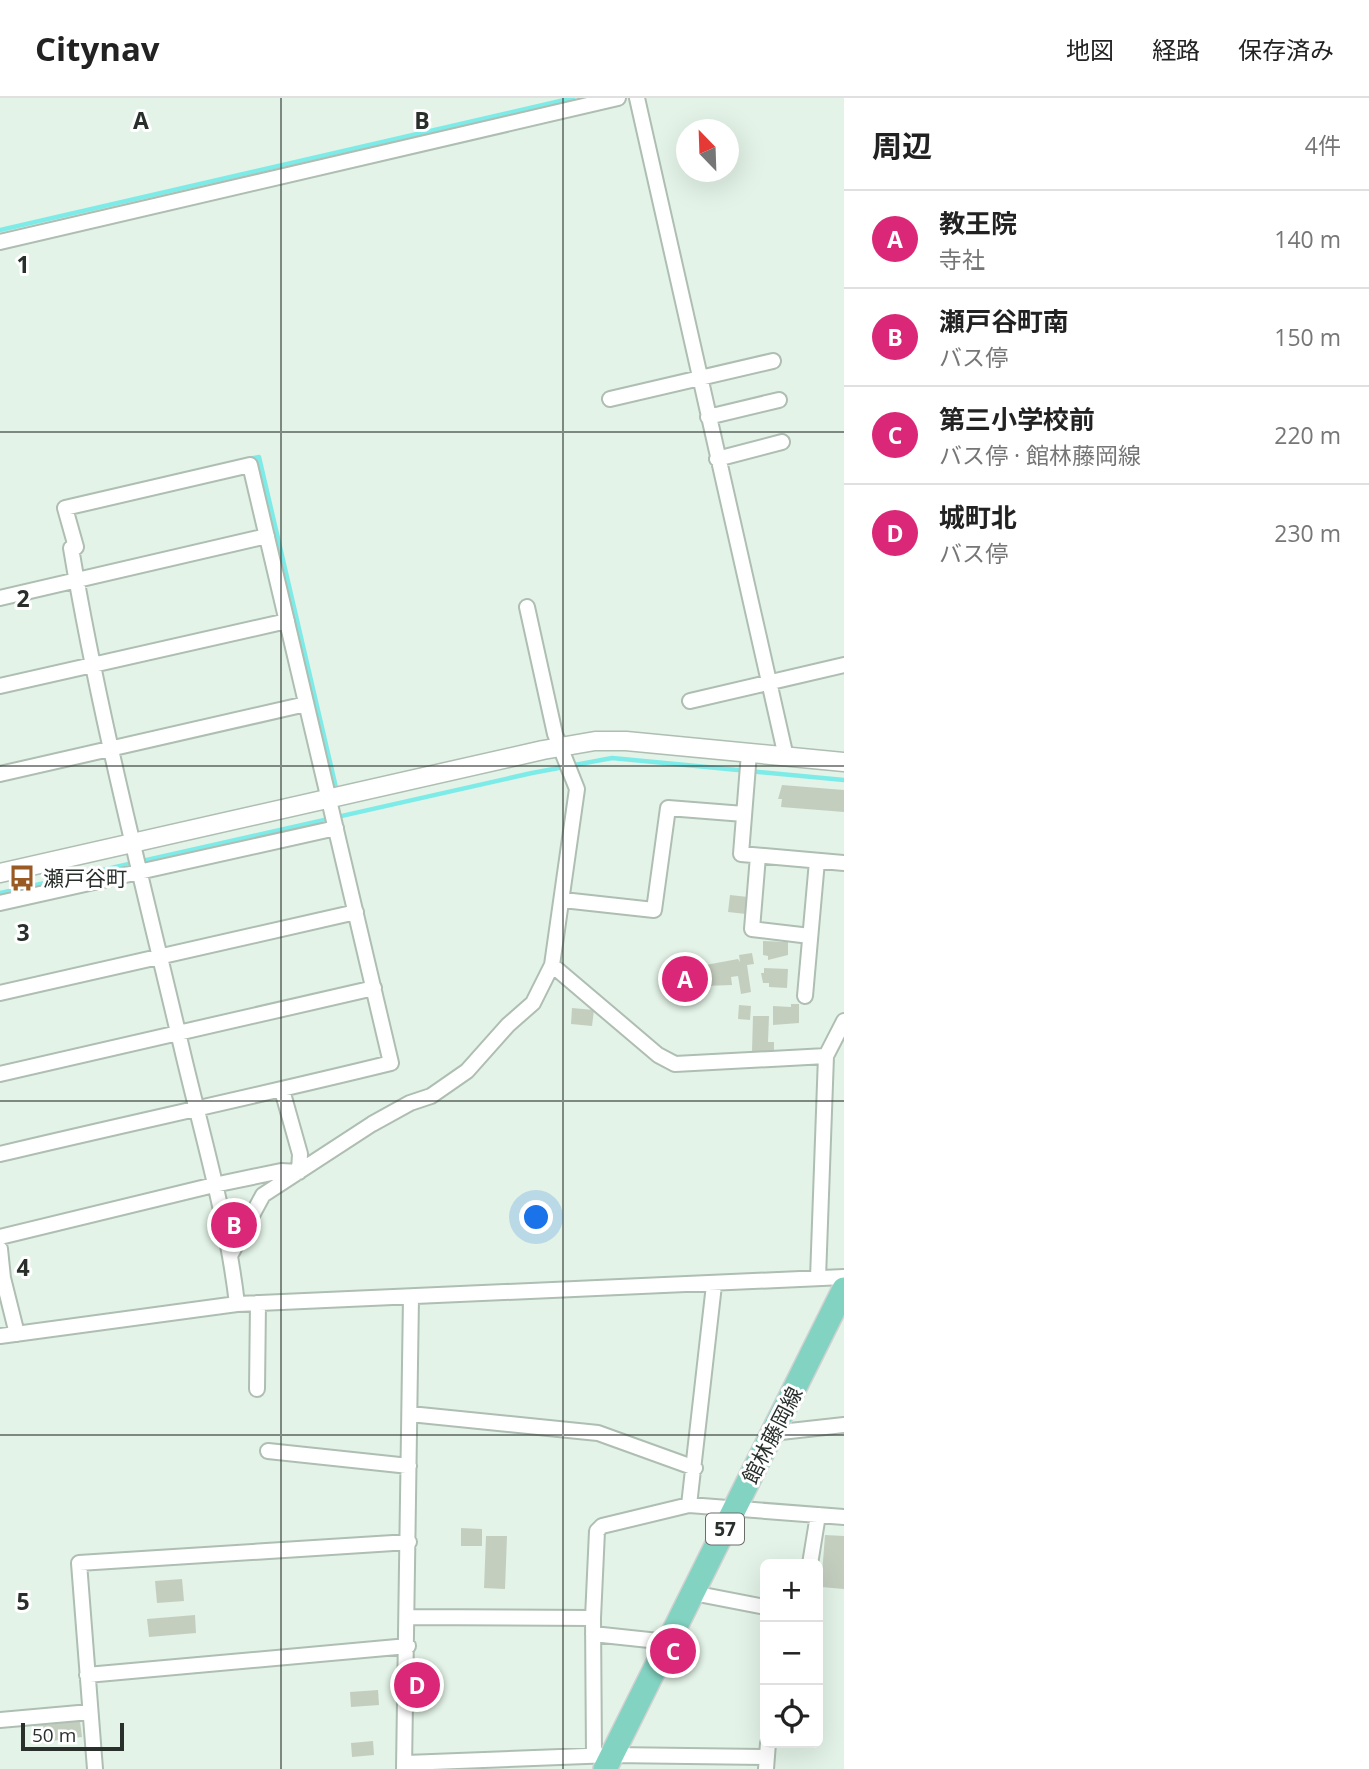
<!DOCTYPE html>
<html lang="ja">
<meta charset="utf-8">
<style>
:root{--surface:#fff;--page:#f6f6f6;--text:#222;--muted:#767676;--line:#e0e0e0;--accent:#db2777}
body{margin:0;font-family:"Open Sans","Noto Sans JP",sans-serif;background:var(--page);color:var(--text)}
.controls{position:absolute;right:21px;bottom:21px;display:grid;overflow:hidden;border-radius:10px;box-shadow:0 7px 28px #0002}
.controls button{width:63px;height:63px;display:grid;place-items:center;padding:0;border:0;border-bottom:2px solid var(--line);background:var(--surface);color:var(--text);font:35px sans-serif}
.compass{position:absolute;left:676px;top:21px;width:63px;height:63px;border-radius:50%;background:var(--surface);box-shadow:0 7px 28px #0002;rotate:337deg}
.scale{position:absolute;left:21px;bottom:18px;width:103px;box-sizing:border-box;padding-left:7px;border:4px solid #29302b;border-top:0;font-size:19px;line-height:24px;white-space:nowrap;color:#29302b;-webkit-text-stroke:5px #fff;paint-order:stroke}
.you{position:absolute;left:537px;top:1120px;width:24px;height:24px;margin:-18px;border:5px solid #fff;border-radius:50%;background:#1a73e8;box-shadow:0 0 0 10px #1a73e833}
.badge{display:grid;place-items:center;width:46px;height:46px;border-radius:50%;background:var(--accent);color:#fff;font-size:23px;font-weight:700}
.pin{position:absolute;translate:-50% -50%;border:4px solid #fff;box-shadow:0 2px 7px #0006}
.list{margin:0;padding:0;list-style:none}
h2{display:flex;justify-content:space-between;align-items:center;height:91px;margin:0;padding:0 28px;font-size:30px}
h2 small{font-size:23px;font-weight:400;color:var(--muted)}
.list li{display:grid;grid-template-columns:46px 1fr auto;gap:21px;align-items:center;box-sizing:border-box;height:98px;padding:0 28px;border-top:2px solid var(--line)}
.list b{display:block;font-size:26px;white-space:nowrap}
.list p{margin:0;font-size:23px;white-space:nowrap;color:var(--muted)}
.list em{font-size:23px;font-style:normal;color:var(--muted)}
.icon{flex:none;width:38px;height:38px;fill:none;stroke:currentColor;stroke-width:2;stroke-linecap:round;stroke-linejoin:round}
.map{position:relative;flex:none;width:844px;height:1671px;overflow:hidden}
header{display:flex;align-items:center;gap:42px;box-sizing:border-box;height:98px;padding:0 35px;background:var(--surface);border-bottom:2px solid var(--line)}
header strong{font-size:33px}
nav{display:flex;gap:38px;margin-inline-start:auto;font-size:24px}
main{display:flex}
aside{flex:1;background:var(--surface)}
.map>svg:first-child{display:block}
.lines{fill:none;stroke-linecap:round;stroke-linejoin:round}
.stream{stroke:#7debe8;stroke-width:4.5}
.building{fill:#c4cebf}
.minor-casing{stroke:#aebeb2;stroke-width:18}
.tertiary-casing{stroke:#aebeb2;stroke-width:21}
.primary-casing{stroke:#d0d1d0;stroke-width:26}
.minor{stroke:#fff;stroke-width:14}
.tertiary{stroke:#fff;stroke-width:18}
.primary{stroke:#82d3c1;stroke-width:23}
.grid{fill:none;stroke:#29302b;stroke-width:2;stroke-opacity:0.55}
.labels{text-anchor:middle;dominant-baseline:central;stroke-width:6;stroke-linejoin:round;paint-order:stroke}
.shield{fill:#fff;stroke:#696e6b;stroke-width:2}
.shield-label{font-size:19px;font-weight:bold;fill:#29302b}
.poi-label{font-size:21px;fill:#29302b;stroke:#fff;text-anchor:start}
.street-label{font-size:21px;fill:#29302b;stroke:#fff}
.grid-label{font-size:23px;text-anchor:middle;font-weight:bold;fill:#29302b;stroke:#fff;stroke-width:6;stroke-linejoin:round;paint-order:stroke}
</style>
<header>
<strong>Citynav</strong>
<nav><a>地図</a><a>経路</a><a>保存済み</a></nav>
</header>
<main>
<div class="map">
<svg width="844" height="1671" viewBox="0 0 844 1671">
<rect width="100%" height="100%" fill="#e3f3e7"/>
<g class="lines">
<path class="stream" d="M 0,132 L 573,0
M 249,361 L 259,359 L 337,694
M 0,795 L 532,675 L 612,660 L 844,682"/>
</g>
<path class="building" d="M 782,687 L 844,692 L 844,714 L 781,709 L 782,701 L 778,701 Z
M 730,797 L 748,799 L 746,816 L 728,814 Z
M 763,843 L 788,844 L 788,857 L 768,862 L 768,858 L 763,857 Z
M 752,855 L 754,866 L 747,867 L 751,894 L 741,896 L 738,878 L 731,879 L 732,887 L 704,888 L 700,868 L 738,861 L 740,864 L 739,857 Z
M 697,859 L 702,897 L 694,898 L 695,904 L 682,905 L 681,900 L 672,901 L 667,868 L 686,865 L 685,861 Z
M 764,870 L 788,871 L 787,890 L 769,889 L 769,885 L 763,885 L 761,875 L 764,875 Z
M 791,906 L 799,906 L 799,925 L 773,927 L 773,908 L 791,909 Z
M 739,907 L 751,908 L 750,922 L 738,921 Z
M 572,910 L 594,912 L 592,928 L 571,926 Z
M 753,918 L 769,918 L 768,944 L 774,944 L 774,953 L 752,953 Z
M 461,1430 L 482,1431 L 482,1448 L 461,1448 Z
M 825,1437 L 844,1438 L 844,1491 L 821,1489 Z
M 486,1438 L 507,1438 L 505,1491 L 484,1490 Z
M 182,1481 L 184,1503 L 157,1505 L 155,1483 Z
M 195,1517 L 196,1535 L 149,1539 L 147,1521 Z
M 378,1592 L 379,1607 L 351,1609 L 350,1594 Z
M 80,1623 L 82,1639 L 36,1645 L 34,1628 Z
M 373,1643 L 374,1657 L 352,1659 L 351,1645 Z"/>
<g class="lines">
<g class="minor-casing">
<path id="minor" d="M 637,0 L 786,659
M 0,144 L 618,0
M 610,301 L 773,263
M 708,319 L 779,302
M 717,361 L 782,344
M 0,500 L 267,438
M 0,588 L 287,523
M 690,603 L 844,567
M 749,655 L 741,756 L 844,765
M 0,676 L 306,606
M 758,758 L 752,831 L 810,838
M 563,802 L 654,812 L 668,710 L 744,716
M 0,805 L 336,730
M 552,867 L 658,957 L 675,966 L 826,958
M 0,895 L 356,814
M 805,898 L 817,763
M 0,976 L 374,890
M 0,1056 C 130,1025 261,997 391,965 L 250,367 L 65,410 L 76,449 L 71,450 C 99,617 142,782 181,947 C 201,1033 227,1119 237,1206
M 0,1139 L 214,1087 L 281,1073 L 299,1074 L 300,1056 L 282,992
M 0,1151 L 3,1180 L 17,1236
M 231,1156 L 263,1097 L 372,1026 L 410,1005 L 431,998 L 467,973 L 508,927 L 533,905 L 552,867 L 577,691 L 555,636 L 527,509
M 818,1180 L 826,958 L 844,923
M 0,1238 L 237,1206 L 844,1179
M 257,1291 L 258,1205
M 410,1316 L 598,1335 L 695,1370
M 772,1335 L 844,1327
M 268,1353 L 409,1368
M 689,1407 L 714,1187
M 810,1466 L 818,1417
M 693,1495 L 765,1509
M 408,1519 L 593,1520
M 593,1536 L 668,1544
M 87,1577 L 408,1548
M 0,1622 L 90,1614
M 594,1658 L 593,1520 L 597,1433 L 602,1428 L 689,1407 L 844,1419
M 406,1665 L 612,1657 L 766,1659
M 95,1671 L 79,1465 L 409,1444
M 404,1671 L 411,1199
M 766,1671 L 768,1645"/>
</g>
<g class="tertiary-casing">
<path id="tertiary" d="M 0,775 L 543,652 L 595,643 L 626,643 L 844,664"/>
</g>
<g class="primary-casing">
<path id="primary" d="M 605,1671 L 844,1191"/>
</g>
<use href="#minor" class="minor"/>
<use href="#tertiary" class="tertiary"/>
<use href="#primary" class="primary"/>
</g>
<path class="grid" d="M 281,0 L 281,1671M 563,0 L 563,1671M 0,334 L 844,334M 0,668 L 844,668M 0,1003 L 844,1003M 0,1337 L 844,1337"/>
<defs>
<g id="bus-bare" transform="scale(2.1)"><path d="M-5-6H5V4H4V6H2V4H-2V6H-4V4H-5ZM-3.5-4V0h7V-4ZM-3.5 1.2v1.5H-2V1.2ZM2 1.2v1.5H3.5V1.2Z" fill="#9a5a24" stroke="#fff" stroke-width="2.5" paint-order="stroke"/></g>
</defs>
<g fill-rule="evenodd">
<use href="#bus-bare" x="22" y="780"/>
</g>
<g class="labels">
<rect class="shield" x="706" y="1415.5" width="38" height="31" rx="5"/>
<g class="shield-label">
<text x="725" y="1431">57</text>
</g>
<g class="poi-label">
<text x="43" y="780">瀬戸谷町</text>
</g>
<g class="street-label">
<text transform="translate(772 1337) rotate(-63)">館林藤岡線</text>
</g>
</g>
<g class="grid-label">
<text x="141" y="31">A</text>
<text x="422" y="31">B</text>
<text x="23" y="175">1</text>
<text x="23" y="509">2</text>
<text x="23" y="843">3</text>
<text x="23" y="1178">4</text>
<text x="23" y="1512">5</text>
</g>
</svg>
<div class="controls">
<button>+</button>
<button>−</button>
<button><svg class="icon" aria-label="locate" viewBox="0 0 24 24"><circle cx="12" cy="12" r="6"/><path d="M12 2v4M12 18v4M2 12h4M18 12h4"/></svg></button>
</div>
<svg class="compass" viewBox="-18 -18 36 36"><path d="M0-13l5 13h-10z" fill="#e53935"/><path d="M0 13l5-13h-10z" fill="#767676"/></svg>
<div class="scale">50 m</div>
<div class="you"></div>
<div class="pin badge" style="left:685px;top:881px">A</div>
<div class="pin badge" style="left:234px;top:1127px">B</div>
<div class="pin badge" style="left:673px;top:1553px">C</div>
<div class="pin badge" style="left:417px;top:1587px">D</div>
</div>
<aside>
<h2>周辺<small>4件</small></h2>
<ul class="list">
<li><span class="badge">A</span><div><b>教王院</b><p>寺社</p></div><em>140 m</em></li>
<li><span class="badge">B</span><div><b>瀬戸谷町南</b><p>バス停</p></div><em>150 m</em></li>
<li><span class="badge">C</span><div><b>第三小学校前</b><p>バス停 · 館林藤岡線</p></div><em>220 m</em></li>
<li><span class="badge">D</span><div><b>城町北</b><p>バス停</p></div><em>230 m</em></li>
</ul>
</aside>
</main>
